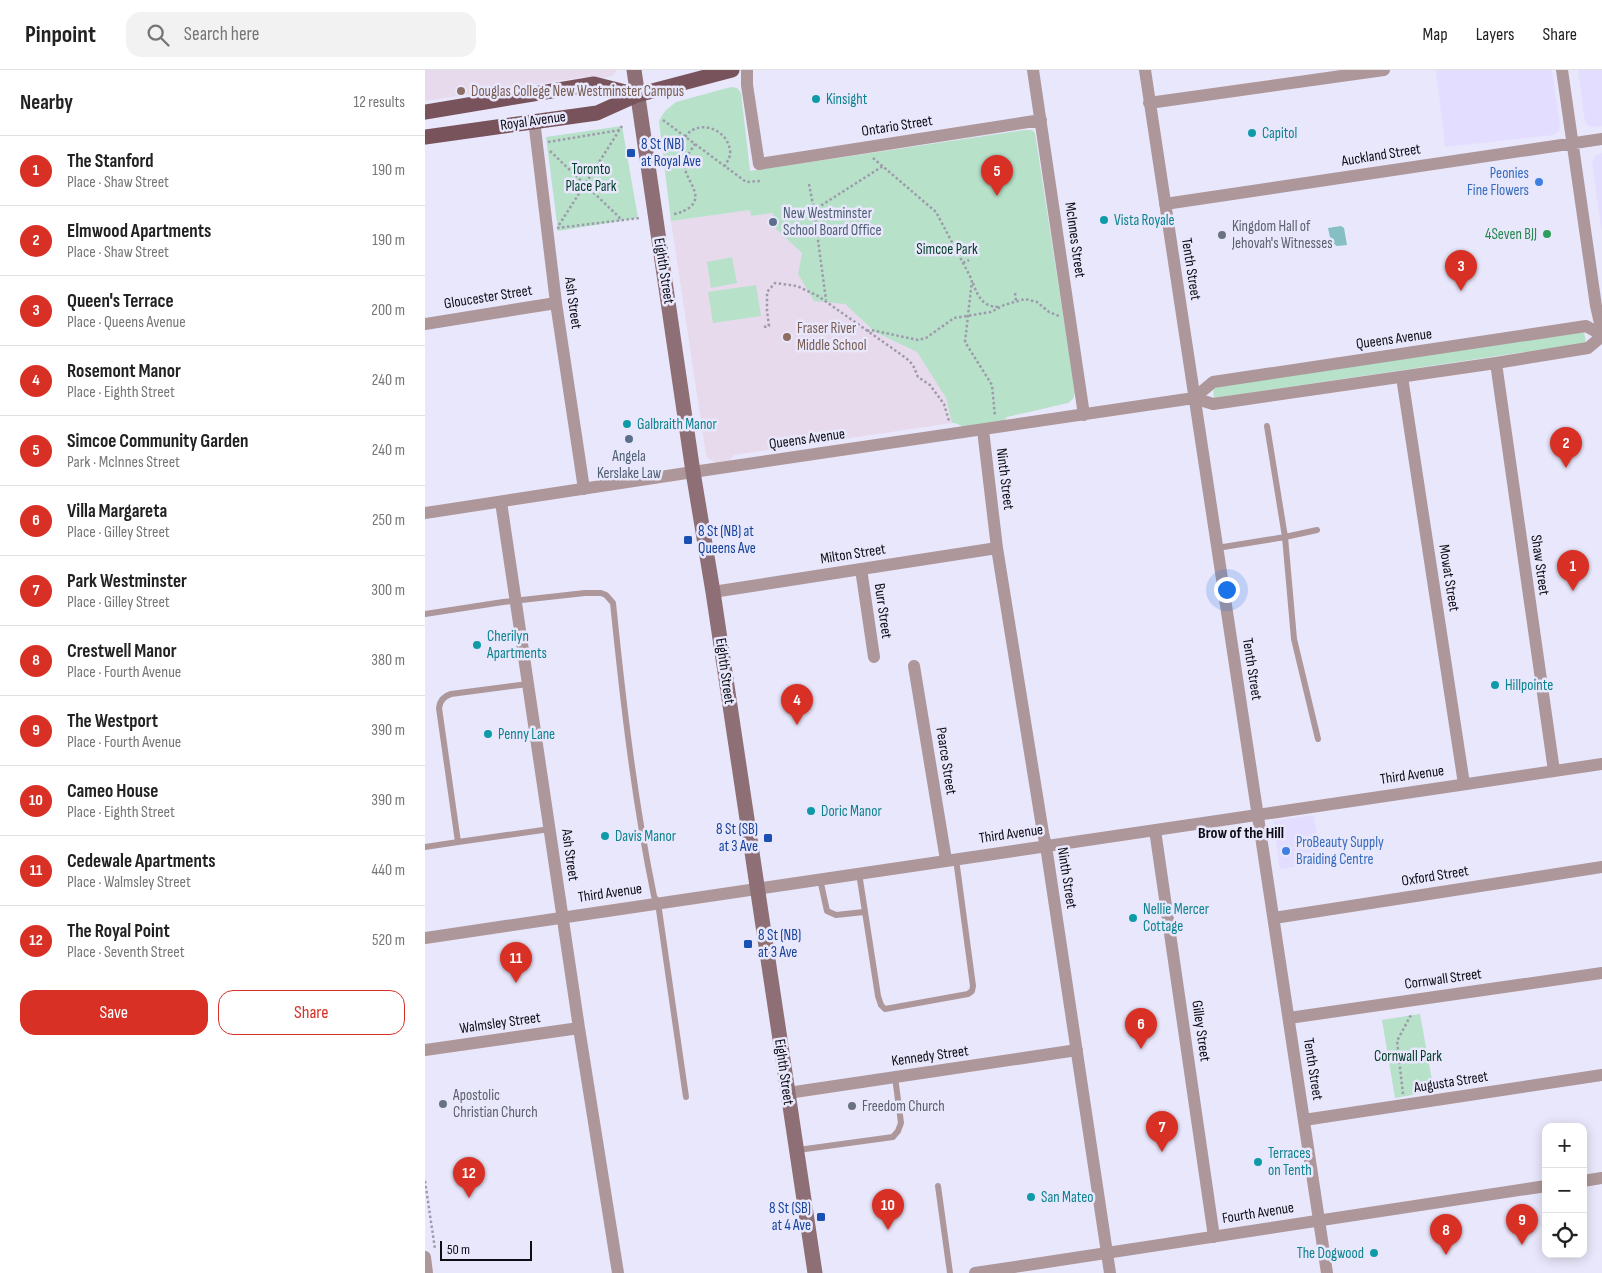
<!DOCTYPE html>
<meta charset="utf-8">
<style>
:root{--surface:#fff;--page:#f2f2f2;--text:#222;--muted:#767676;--line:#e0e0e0;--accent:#d93025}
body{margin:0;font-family:"Sofia Sans Condensed",sans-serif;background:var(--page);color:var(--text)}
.controls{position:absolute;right:15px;bottom:15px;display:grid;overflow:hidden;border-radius:10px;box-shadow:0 2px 12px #0003}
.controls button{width:45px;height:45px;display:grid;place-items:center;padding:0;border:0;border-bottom:1px solid var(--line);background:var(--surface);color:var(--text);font:25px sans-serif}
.scale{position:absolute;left:15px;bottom:12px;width:92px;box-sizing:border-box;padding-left:5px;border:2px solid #0e0d15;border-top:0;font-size:14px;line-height:18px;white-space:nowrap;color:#0e0d15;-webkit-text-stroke:4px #e9e7fb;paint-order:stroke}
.you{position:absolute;left:801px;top:519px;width:18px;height:18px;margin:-12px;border:4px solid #fff;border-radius:50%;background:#1a73e8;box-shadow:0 0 0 8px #1a73e833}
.badge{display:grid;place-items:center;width:32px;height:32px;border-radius:50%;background:var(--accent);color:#fff;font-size:16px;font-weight:700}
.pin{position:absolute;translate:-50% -41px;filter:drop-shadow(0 1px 2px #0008)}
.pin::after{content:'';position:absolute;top:26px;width:18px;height:15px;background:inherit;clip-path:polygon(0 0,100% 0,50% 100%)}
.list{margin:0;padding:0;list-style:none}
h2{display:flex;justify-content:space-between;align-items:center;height:65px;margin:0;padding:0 20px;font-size:21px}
h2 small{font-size:16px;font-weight:400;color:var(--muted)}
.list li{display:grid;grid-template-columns:32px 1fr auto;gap:15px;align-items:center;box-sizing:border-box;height:70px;padding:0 20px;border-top:1px solid var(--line)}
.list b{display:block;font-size:19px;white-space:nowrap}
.list p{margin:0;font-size:16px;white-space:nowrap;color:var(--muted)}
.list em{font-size:16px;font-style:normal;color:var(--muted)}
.actions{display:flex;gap:10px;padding:15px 20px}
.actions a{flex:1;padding:11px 0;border:1px solid var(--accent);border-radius:15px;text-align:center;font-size:18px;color:var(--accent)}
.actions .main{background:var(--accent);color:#fff}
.icon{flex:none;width:28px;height:28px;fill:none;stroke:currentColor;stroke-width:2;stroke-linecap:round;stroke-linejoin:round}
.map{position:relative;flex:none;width:1177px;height:1203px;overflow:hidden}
header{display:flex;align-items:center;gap:30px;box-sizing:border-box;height:70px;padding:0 25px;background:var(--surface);border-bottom:1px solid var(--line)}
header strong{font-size:24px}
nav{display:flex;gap:28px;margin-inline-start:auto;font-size:18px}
.search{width:350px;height:45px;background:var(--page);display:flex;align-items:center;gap:12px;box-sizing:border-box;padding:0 18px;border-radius:15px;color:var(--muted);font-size:19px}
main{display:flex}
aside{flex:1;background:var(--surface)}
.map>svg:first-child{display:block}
.built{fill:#e3deff}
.education{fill:#e8daed}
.green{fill:#b7e1c9}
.water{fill:#86bfc3}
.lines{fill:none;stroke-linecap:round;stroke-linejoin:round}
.path{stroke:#9d9bab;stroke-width:2.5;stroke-dasharray:2.5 2.5;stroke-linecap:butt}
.lane{stroke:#ad979b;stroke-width:6}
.street{stroke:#ad979b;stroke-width:12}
.secondary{stroke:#8e6f75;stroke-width:15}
.primary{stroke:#78535b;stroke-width:15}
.education-dot{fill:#8d6e63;stroke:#e9e7fb;stroke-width:2}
.culture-dot{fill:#0f9aa8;stroke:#e9e7fb;stroke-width:2}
.transit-dot{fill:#1a4fb4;stroke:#e9e7fb;stroke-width:2}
.shop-dot{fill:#3f7fe0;stroke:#e9e7fb;stroke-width:2}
.service-dot{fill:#5c6f8a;stroke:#e9e7fb;stroke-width:2}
.leisure-dot{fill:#2e9e5b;stroke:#e9e7fb;stroke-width:2}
.worship-dot{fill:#6b7280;stroke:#e9e7fb;stroke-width:2}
.labels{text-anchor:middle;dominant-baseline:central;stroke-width:5;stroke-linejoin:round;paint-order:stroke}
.education-label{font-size:15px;fill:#785e54;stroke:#e9e7fb;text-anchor:start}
.culture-label{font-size:15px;fill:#0d838f;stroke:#e9e7fb;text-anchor:start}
.street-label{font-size:15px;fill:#0e0d15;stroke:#e9e7fb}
.transit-label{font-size:15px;fill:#164399;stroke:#e9e7fb;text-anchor:start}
.park-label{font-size:15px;fill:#013e27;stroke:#e9e7fb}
.shop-label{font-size:15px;fill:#366cbe;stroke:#e9e7fb;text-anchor:end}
.service-label{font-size:15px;fill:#4e5e75;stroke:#e9e7fb;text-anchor:start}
.worship-label{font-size:15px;fill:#5b616d;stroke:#e9e7fb;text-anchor:start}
.leisure-label{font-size:15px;fill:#27864d;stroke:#e9e7fb;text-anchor:end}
.neighbourhood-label{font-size:16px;font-weight:bold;fill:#0e0d15;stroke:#e9e7fb}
</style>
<header>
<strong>Pinpoint</strong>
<div class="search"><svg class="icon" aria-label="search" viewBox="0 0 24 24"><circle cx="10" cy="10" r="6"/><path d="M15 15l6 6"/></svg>Search here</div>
<nav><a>Map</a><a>Layers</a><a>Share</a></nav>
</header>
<main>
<aside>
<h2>Nearby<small>12 results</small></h2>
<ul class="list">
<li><span class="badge">1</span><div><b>The Stanford</b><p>Place · Shaw Street</p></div><em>190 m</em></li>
<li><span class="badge">2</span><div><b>Elmwood Apartments</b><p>Place · Shaw Street</p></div><em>190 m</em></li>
<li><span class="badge">3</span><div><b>Queen's Terrace</b><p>Place · Queens Avenue</p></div><em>200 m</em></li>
<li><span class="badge">4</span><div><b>Rosemont Manor</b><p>Place · Eighth Street</p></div><em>240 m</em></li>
<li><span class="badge">5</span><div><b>Simcoe Community Garden</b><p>Park · McInnes Street</p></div><em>240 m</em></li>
<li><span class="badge">6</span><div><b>Villa Margareta</b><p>Place · Gilley Street</p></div><em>250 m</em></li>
<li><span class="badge">7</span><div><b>Park Westminster</b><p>Place · Gilley Street</p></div><em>300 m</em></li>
<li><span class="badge">8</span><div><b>Crestwell Manor</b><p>Place · Fourth Avenue</p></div><em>380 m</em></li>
<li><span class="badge">9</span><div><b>The Westport</b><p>Place · Fourth Avenue</p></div><em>390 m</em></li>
<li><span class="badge">10</span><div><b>Cameo House</b><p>Place · Eighth Street</p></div><em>390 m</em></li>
<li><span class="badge">11</span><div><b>Cedewale Apartments</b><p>Place · Walmsley Street</p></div><em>440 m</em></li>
<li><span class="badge">12</span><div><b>The Royal Point</b><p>Place · Seventh Street</p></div><em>520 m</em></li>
</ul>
<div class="actions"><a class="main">Save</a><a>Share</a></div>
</aside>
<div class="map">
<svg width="1177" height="1203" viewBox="0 0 1177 1203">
<rect width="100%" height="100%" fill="#e9e7fb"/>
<path class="built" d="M 1011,0 L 1127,0 L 1135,54 L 1134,61 L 1129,65 L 1020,77 Z
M 1153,0 L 1177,0 L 1177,56 L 1165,57 L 1160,52 Z
M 1177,83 L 1177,163 L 1167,92 L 1171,85 Z
M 889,745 L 897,793 L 855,799 L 848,751 Z"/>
<path class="education" d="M 0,0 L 192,0 L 187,6 L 174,9 L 167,10 L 159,7 L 0,31 Z
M 325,140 L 327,146 L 348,143 L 351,159 L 377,183 L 373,204 L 420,234 L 450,262 L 492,282 L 521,328 L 527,353 L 309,385 L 304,391 L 292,393 L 284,389 L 281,385 L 246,151 Z"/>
<path class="green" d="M 306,17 L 312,18 L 316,23 L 325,101 L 599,60 L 607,60 L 610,63 L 650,323 L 648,329 L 643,333 L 582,347 L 579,351 L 539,357 L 530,353 L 527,353 L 521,328 L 492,282 L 450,262 L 420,234 L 389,231 L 373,204 L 377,183 L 351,159 L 348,143 L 326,146 L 325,140 L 246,151 L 234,51 L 240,41 L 251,32 Z
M 197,56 L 213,148 L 133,161 L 121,67 Z
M 307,187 L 312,213 L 286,218 L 282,192 Z
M 331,215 L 336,246 L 288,253 L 283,222 Z
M 1159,262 L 1161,273 L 789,328 L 788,317 Z
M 995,944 L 1009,1021 L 970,1028 L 957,950 Z"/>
<path class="water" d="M 916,156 L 919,158 L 922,175 L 912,176 L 906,172 L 903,158 Z"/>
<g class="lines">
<path class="path" d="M 238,50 L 321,112 L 335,111
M 260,67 C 273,48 303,59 305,81 C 306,87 302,91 300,96
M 123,72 L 195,60
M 125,81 L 194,147 L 195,150
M 448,88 L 511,142 L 547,210 L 540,272 L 567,315 L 570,346
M 384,114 L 389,140 L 458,96
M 389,140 L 401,230
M 249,144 C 255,143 259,141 264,138 C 282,124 256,108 260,91 C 262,85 267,79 270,74
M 134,155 L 197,56
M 132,158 L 215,148
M 538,193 L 544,190
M 548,213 C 553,227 558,237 574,237
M 590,223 L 591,231
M 339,257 L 344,256 L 342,241 L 342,222 L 350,213 L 372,216 L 393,226 L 481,288 L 488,295 L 493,307 L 505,315 L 519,334 L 524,351
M 442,261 L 446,260 L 493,270 L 501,268 L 529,248 L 566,242 L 579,235 L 600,229 L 612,232 L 624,242 L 634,246
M 978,1024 L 972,971 L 987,943
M 0,1111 L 10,1179
M 396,1147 L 401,1146"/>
<path class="lane" d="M 842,356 L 860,467 L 869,569 L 893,669
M 792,478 L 860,467 L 892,460
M 0,544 L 78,532 L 160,523 L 176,523 L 181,525 L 188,533 C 198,631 209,729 229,826 L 233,833 L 261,1027
M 33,772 L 125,759
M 0,777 L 33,772 L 14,638 C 15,630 19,626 26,624 L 103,614
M 434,803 L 453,926 L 456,935 L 460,939 L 543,924 L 547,921 L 548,916 L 531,789
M 395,809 L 402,841 L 411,845 L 439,842
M 373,1080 L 468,1067 L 473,1061 L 476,1053 L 470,1007
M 513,1116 L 525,1203"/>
<path class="street" d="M 322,0 L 322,15 L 334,94 L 616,50
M 608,0 L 659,345
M 720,0 L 902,1203
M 1137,0 L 1171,236 L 1177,262
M 724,33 L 959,0
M 109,50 L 131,233 L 159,419
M 740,134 L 1177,69
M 0,254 L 131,233
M 1071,293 L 1129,701
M 977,307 L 1039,714
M 769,328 L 788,312 L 1161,256 L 1177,265
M 558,360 L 572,478 L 618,763 L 621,776 L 685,1203
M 76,432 L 154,958 L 193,1203
M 0,443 L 268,402 L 769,328 L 788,334 L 1071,293 L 1163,278 L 1177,266
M 436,499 L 449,587
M 288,522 L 572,478
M 489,596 L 521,790
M 730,760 L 789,1167
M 849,848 L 1177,797
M 0,868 L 1177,694
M 864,948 L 1177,903
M 0,980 L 154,958
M 363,1023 L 652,980
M 879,1050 L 1177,1005
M 1158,1111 L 1177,1108
M 0,1187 L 2,1203
M 550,1203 L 1121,1116"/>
<path class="secondary" d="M 209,0 L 268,402 L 288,522 L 390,1203"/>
<path class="primary" d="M 0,42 L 169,14 L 212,25
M 0,67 L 172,43 L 212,25 L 307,0"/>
</g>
<g class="education-dot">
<circle cx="36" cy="21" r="5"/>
<circle cx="362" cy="267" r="5"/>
</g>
<g class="culture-dot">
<circle cx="391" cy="29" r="5"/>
<circle cx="827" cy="63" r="5"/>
<circle cx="679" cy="150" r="5"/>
<circle cx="202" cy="354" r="5"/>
<circle cx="52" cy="575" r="5"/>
<circle cx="1070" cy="615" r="5"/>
<circle cx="63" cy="664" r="5"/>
<circle cx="386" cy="741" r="5"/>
<circle cx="180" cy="766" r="5"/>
<circle cx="708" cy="848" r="5"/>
<circle cx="833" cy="1092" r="5"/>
<circle cx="606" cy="1127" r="5"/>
<circle cx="949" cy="1183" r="5"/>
</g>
<g class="transit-dot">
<rect x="201" y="78" width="10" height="10" rx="2.5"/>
<rect x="258" y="465" width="10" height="10" rx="2.5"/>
<rect x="338" y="763" width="10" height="10" rx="2.5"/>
<rect x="318" y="869" width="10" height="10" rx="2.5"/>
<rect x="391" y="1142" width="10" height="10" rx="2.5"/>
</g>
<g class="shop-dot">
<circle cx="1114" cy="112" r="5"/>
<circle cx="861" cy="781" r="5"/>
</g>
<g class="service-dot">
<circle cx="348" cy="152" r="5"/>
<circle cx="204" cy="369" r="5"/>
</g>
<circle class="leisure-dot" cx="1122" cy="164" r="5"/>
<g class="worship-dot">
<circle cx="797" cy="165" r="5"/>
<circle cx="18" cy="1034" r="5"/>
<circle cx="427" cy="1036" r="5"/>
</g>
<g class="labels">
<g class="education-label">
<text x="46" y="21">Douglas College New Westminster Campus</text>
<text x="372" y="258">Fraser River<tspan x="372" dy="17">Middle School</tspan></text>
</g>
<g class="culture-label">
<text x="401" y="29">Kinsight</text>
<text x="837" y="63">Capitol</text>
<text x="689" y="150">Vista Royale</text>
<text x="212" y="354">Galbraith Manor</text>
<text x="62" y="566">Cherilyn<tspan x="62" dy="17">Apartments</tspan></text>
<text x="1080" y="615">Hillpointe</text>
<text x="73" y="664">Penny Lane</text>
<text x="396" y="741">Doric Manor</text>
<text x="190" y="766">Davis Manor</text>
<text x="718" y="839">Nellie Mercer<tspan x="718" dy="17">Cottage</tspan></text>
<text x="843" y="1083">Terraces<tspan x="843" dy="17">on Tenth</tspan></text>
<text x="616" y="1127">San Mateo</text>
<text x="939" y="1183" text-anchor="end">The Dogwood</text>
</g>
<g class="street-label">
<text transform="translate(108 51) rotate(-8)">Royal Avenue</text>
<text transform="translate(472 56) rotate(-9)">Ontario Street</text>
<text transform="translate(956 85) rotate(-9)">Auckland Street</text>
<text transform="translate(650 170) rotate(82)">McInnes Street</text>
<text transform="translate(766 199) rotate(81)">Tenth Street</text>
<text transform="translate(239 201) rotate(81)">Eighth Street</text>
<text transform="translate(63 227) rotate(-9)">Gloucester Street</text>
<text transform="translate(148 233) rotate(82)">Ash Street</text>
<text transform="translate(969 269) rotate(-8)">Queens Avenue</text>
<text transform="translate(382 369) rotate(-8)">Queens Avenue</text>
<text transform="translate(580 409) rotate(83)">Ninth Street</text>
<text transform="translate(428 484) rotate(-9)">Milton Street</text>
<text transform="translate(1115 495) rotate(82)">Shaw Street</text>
<text transform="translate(1024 508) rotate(81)">Mowat Street</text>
<text transform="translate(458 541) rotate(82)">Burr Street</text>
<text transform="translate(827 599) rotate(81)">Tenth Street</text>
<text transform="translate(300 601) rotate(82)">Eighth Street</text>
<text transform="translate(521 691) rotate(81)">Pearce Street</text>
<text transform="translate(987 705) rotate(-8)">Third Avenue</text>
<text transform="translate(586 764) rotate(-8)">Third Avenue</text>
<text transform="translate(145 785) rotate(82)">Ash Street</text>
<text transform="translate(1010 806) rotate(-9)">Oxford Street</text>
<text transform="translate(642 808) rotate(81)">Ninth Street</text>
<text transform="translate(185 823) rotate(-8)">Third Avenue</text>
<text transform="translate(1018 909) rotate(-8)">Cornwall Street</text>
<text transform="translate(75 953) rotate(-8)">Walmsley Street</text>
<text transform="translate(776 961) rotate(82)">Gilley Street</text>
<text transform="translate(505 986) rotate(-8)">Kennedy Street</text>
<text transform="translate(888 999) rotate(81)">Tenth Street</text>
<text transform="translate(359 1002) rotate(82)">Eighth Street</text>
<text transform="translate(1026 1012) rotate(-9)">Augusta Street</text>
<text transform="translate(833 1143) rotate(-9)">Fourth Avenue</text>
</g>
<g class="transit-label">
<text x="216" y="74">8 St (NB)<tspan x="216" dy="17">at Royal Ave</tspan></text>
<text x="273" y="461">8 St (NB) at<tspan x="273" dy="17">Queens Ave</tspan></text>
<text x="333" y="759" text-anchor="end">8 St (SB)<tspan x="333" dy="17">at 3 Ave</tspan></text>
<text x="333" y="865">8 St (NB)<tspan x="333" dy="17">at 3 Ave</tspan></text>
<text x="386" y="1138" text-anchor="end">8 St (SB)<tspan x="386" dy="17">at 4 Ave</tspan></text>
</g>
<g class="park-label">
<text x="166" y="99">Toronto<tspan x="166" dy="17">Place Park</tspan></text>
<text x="522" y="179">Simcoe Park</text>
<text x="983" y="986">Cornwall Park</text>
</g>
<g class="shop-label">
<text x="1104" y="103">Peonies<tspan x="1104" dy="17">Fine Flowers</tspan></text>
<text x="871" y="772" text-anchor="start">ProBeauty Supply<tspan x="871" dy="17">Braiding Centre</tspan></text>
</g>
<g class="service-label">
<text x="358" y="143">New Westminster<tspan x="358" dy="17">School Board Office</tspan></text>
<text x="204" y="386" text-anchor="middle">Angela<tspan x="204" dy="17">Kerslake Law</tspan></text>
</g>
<g class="worship-label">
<text x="807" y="156">Kingdom Hall of<tspan x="807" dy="17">Jehovah's Witnesses</tspan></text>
<text x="28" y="1025">Apostolic<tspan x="28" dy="17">Christian Church</tspan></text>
<text x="437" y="1036">Freedom Church</text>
</g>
<g class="leisure-label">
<text x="1112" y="164">4Seven BJJ</text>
</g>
<g class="neighbourhood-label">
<text x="816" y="763">Brow of the Hill</text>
</g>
</g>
</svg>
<div class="controls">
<button>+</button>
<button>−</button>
<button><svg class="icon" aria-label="locate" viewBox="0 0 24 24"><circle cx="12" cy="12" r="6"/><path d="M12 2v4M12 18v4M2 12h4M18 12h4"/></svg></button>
</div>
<div class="scale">50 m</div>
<div class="you"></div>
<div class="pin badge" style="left:1148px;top:521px">1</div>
<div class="pin badge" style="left:1141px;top:398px">2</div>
<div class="pin badge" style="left:1036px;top:221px">3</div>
<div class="pin badge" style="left:372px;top:655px">4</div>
<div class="pin badge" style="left:572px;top:126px">5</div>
<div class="pin badge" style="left:716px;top:979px">6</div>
<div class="pin badge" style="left:737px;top:1082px">7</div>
<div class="pin badge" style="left:1021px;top:1185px">8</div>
<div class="pin badge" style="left:1097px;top:1175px">9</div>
<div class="pin badge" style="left:463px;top:1160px">10</div>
<div class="pin badge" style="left:91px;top:913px">11</div>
<div class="pin badge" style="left:44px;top:1128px">12</div>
</div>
</main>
